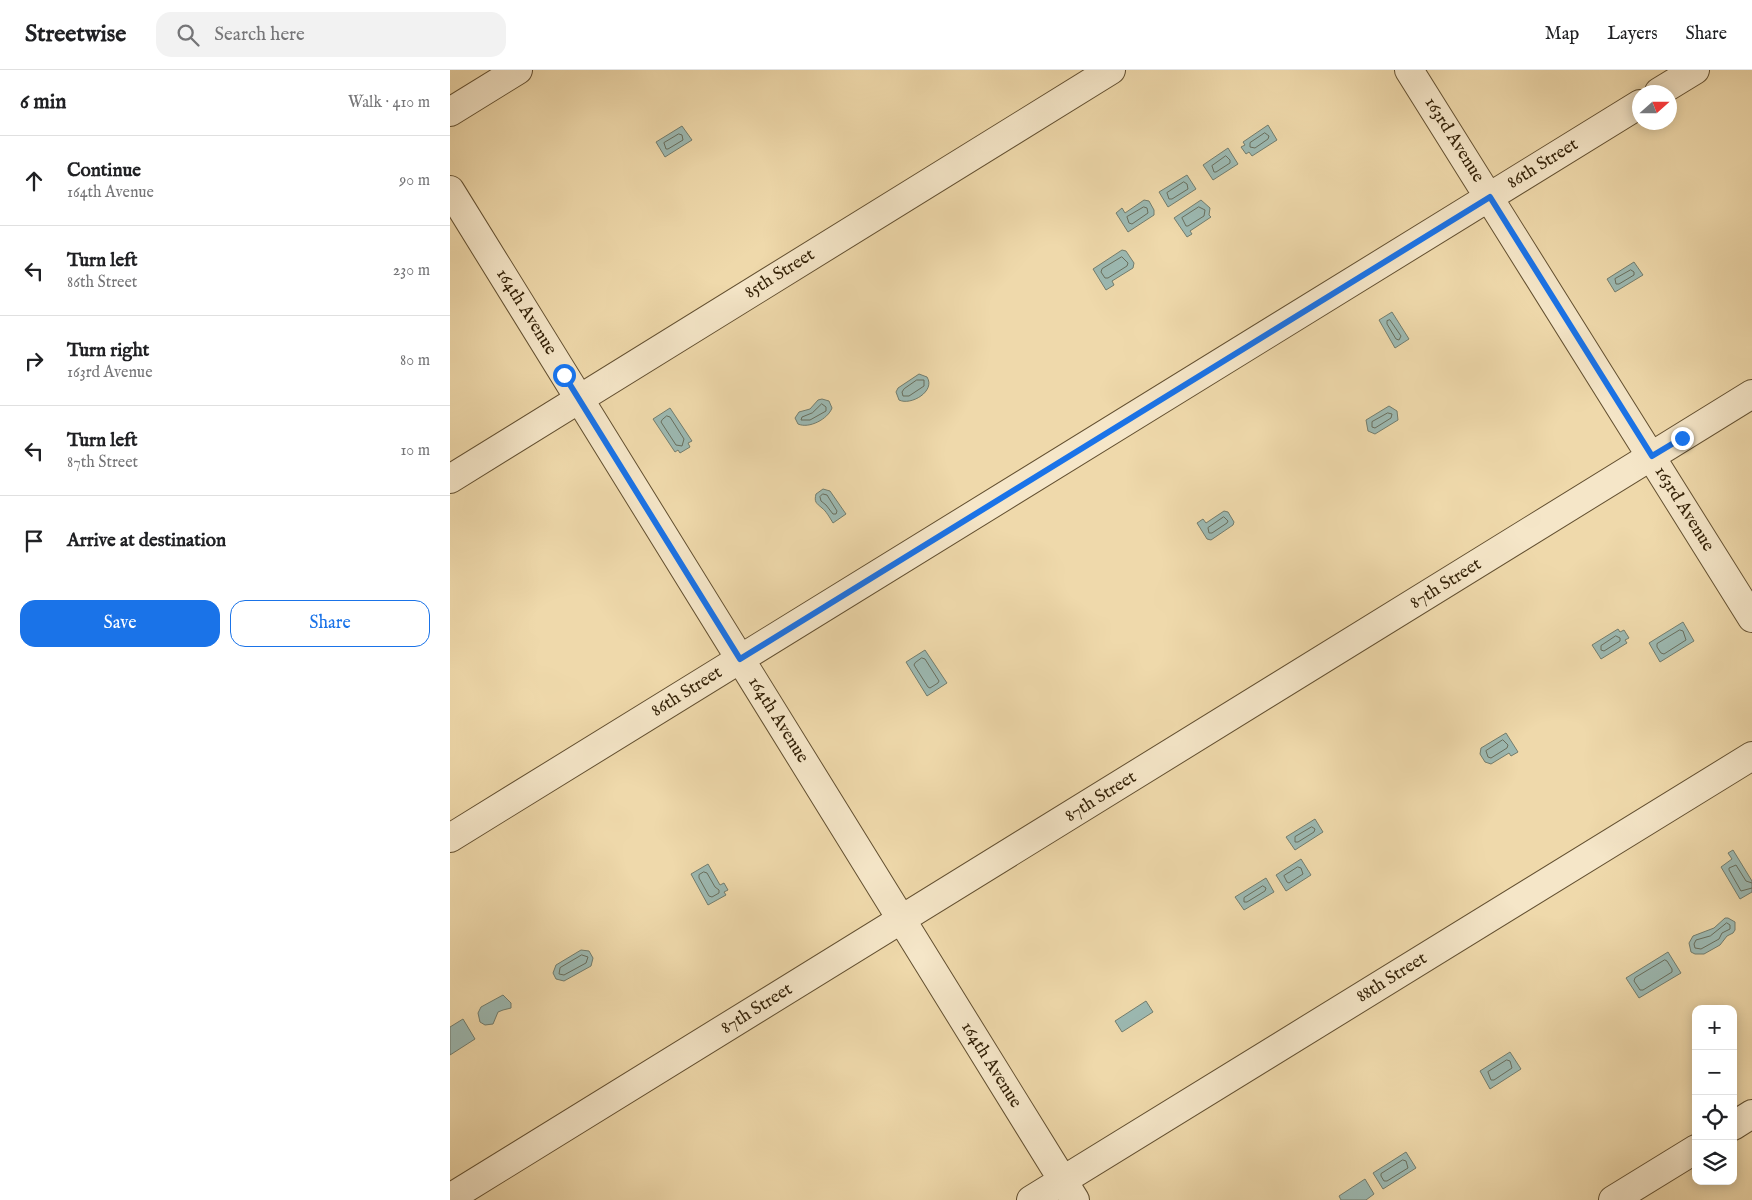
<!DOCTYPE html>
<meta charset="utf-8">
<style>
:root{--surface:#fff;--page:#f2f2f2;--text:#202124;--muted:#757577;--line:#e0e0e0;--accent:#1a73e8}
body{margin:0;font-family:"IM FELL English",serif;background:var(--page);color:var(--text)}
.controls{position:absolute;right:15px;bottom:15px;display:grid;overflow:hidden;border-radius:10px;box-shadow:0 2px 12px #0003}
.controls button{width:45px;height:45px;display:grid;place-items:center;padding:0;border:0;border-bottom:1px solid var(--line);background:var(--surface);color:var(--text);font:25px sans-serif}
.compass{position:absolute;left:1182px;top:15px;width:45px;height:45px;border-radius:50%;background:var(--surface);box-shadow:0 2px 12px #0003;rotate:69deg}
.stop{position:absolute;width:15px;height:15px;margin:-11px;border:4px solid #1a73e8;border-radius:50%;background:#fff}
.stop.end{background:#1a73e8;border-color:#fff;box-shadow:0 1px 5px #0008}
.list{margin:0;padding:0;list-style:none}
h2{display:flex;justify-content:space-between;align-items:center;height:65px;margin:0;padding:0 20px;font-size:21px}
h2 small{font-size:16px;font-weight:400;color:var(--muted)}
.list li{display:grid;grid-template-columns:32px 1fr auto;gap:15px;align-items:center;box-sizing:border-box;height:90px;padding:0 20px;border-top:1px solid var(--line)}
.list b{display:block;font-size:19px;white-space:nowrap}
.list p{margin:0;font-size:16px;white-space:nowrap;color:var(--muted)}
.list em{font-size:16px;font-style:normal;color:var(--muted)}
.actions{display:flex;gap:10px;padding:15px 20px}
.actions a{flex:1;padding:11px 0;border:1px solid var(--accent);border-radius:15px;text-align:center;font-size:18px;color:var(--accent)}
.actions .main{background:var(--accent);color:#fff}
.icon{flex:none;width:28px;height:28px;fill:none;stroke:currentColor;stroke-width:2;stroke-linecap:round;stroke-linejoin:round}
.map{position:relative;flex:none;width:1302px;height:1130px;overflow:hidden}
header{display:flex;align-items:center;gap:30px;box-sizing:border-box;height:70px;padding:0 25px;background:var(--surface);border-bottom:1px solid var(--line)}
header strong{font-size:24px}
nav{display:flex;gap:28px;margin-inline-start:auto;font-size:18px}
.search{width:350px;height:45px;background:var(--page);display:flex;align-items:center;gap:12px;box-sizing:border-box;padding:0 18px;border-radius:15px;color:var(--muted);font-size:19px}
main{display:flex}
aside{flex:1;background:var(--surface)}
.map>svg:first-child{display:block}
.water{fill:#9cb9b2;stroke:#727d6e}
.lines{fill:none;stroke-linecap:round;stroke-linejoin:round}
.shore{stroke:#686e5d;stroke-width:1}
.minor-casing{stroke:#635031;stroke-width:30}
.minor{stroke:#f5e6c8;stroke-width:28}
.route{stroke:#1a73e8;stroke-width:6}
.labels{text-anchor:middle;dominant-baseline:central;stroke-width:4.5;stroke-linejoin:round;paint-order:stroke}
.street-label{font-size:18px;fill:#342208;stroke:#f5e6c8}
</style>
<header>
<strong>Streetwise</strong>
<div class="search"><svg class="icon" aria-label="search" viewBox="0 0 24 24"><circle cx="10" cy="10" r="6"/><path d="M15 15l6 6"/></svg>Search here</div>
<nav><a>Map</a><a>Layers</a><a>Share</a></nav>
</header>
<main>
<aside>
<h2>6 min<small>Walk · 410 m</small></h2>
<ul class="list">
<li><svg class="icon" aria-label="ahead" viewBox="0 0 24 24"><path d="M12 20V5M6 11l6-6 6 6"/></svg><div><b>Continue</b><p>164th Avenue</p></div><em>90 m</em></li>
<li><svg class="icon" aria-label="left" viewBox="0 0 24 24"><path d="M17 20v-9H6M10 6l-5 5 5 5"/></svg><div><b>Turn left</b><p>86th Street</p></div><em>230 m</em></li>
<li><svg class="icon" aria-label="right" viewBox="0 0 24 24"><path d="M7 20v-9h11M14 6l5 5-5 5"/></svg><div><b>Turn right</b><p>163rd Avenue</p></div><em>80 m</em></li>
<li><svg class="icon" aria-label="left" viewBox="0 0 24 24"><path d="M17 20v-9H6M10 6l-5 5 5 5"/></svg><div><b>Turn left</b><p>87th Street</p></div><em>10 m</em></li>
<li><svg class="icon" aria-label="arrive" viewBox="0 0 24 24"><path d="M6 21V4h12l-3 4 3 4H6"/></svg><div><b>Arrive at destination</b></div></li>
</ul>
<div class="actions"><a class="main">Save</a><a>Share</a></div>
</aside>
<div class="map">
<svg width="1302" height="1130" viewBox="0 0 1302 1130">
<rect width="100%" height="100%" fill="#efd9ab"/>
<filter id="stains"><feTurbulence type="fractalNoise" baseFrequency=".004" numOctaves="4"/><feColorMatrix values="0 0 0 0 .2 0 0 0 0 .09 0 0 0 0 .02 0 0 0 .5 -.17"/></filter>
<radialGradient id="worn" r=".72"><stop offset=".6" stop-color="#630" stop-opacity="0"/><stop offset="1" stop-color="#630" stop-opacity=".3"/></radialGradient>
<path class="water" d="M 818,55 L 827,70 L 802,86 L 799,82 L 796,84 L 791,77 L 795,75 L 793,72 Z
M 232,56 L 242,70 L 215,87 L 206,72 Z
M 778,78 L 788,94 L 763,110 L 753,95 Z
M 737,105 L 746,119 L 718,137 L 709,122 Z
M 694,130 L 699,131 L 704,140 L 704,145 L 678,162 L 666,143 L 672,138 L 675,143 Z
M 751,130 L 760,138 L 759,145 L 761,147 L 740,161 L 742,164 L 737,167 L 724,148 Z
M 672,180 L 676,181 L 684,193 L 683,198 L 662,211 L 664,215 L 656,220 L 643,199 Z
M 1184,192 L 1193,205 L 1165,222 L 1157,209 Z
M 942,242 L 959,269 L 945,278 L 929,250 Z
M 469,304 L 477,307 C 486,321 461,336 449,330 L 446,322 L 448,318 Z
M 372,329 L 379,331 L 382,338 C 378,349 359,359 348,354 L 345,348 L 349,342 L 360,339 L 368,330 Z
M 939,336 L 947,341 L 948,350 L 925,364 L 918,361 L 916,350 Z
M 220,338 L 242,371 L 238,373 L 240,377 L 230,383 L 228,380 L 225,382 L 203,349 Z
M 373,419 L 380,421 L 396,444 L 383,453 C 380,448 376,441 372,438 C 366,433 364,432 366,424 Z
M 774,441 L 778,442 L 784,452 L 783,455 L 761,470 L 757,469 L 747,453 L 753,449 L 756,453 Z
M 1233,552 L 1244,571 L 1210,592 L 1199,573 Z
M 1168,559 L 1170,562 L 1174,560 L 1179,568 L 1175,570 L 1177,573 L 1151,589 L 1142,575 Z
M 475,580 L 497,613 L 477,626 L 456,592 Z
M 1056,663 L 1068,682 L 1061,686 L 1059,683 L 1041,694 L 1035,692 L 1030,684 L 1031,678 Z
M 865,749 L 873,762 L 845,780 L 836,767 Z
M 1283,780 L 1302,811 L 1302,822 L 1290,829 L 1271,797 L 1282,789 L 1278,783 Z
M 851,789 L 861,805 L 836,821 L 826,805 Z
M 258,794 L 270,815 L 274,813 L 278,820 L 274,822 L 276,825 L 258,835 L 241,804 Z
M 816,808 L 824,822 L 794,840 L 785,827 Z
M 1275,848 L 1278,848 L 1285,852 L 1285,860 L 1283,863 L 1277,866 L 1270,875 L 1254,884 L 1245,884 L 1241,882 L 1239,873 L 1243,866 L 1264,858 Z
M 131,880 L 139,881 L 143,888 L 141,896 L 114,911 L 106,909 L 103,903 L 106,895 Z
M 1218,882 L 1231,903 L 1189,928 L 1176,908 Z
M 53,925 L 61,933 L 61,938 L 53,940 L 48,942 L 43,954 L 35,955 L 30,952 L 28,943 L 31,937 Z
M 696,931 L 703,942 L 672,962 L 665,951 Z
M 13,949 L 25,969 L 0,985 L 0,957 Z
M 1060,982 L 1071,999 L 1040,1019 L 1030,1001 Z
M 956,1082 L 966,1098 L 933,1119 L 923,1103 Z
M 915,1109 L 924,1124 L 916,1130 L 891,1130 L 889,1126 Z"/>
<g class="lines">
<path class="shore" d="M 815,63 L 819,66 L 818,69 L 805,78 L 800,77 L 800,73 Z
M 229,64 L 232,65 L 233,70 L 218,79 L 216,79 L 214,73 Z
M 776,86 L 780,90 L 780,93 L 766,102 L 764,102 L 762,96 Z
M 734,112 L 737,114 L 738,119 L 722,129 L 719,129 L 717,123 Z
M 694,137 L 697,138 L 698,143 L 682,154 L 679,153 L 677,147 Z
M 749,137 L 755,140 L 754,146 L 738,156 L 736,156 L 732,148 Z
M 672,187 L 678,193 L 677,196 L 658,208 L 655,208 L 651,202 L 652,199 Z
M 1181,200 L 1184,202 L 1184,205 L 1169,214 L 1166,214 L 1165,209 Z
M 940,250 L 951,266 L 949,270 L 946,269 L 937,254 L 937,251 Z
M 467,310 L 474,310 L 474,316 L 459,326 L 453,326 L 452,322 L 454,319 Z
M 372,334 L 376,337 L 376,341 L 360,350 L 351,350 L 352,347 L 362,343 Z
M 938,343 L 942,344 L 941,348 L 925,358 L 922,357 L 922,352 Z
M 217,346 L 220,347 L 234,369 L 232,376 L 226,375 L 211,352 L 212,350 Z
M 373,424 L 377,425 L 387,441 L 386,444 L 383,444 L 376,435 L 371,431 L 370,427 Z
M 774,447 L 778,451 L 777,453 L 762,463 L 759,463 L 758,458 Z
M 1230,560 L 1233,561 L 1236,570 L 1214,584 L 1211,583 L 1207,577 L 1207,574 Z
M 1166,566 L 1170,568 L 1170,571 L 1154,581 L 1151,580 L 1151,576 Z
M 472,588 L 475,589 L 489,611 L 488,613 L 480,618 L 478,617 L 464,595 L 465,593 Z
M 1053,670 L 1058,675 L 1057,678 L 1041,688 L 1038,687 L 1036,681 Z
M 862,757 L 865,759 L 864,762 L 848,772 L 845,772 L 845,767 Z
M 848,797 L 851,798 L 853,804 L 839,813 L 837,812 L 834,806 Z
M 254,802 L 257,803 L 265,817 L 269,820 L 269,823 L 262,827 L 259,826 L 249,808 L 249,805 Z
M 1302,813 L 1296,811 L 1286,795 L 1279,798 L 1279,800 L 1291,821 L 1302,818
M 813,816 L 816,818 L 815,821 L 797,832 L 794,832 L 794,828 Z
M 1277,853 L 1280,855 L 1280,859 L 1272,863 L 1269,869 L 1251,879 L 1245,878 L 1244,874 L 1246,870 L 1260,866 Z
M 132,885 L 138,887 L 136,893 L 114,905 L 109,904 L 110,898 Z
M 1215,890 L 1217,891 L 1222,899 L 1222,902 L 1193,920 L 1190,920 L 1184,911 L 1185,908 Z
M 1057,990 L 1060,991 L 1062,998 L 1044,1010 L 1041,1010 L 1038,1002 Z
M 953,1090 L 956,1091 L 958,1098 L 937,1111 L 934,1111 L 931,1106 L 931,1104 Z"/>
<g class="minor-casing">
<path id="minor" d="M 959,0 L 1302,548
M 1209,22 L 1245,0
M 0,42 L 68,0
M 0,120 L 625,1130
M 0,409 L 661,0
M 0,768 L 1190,34
M 1283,1056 L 1302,1044
M 0,1128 L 1302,324
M 581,1130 L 1302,686
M 1163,1130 L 1246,1079"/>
</g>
<use href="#minor" class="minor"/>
</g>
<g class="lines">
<path class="route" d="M 114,305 L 290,589 L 1040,127 L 1202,386 L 1232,368"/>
</g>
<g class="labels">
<g class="street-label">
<text transform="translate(1004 70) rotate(58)">163rd Avenue</text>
<text transform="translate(1093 94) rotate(-32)">86th Street</text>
<text transform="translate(330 204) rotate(-32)">85th Street</text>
<text transform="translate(76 242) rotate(58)">164th Avenue</text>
<text transform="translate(1234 439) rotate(58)">163rd Avenue</text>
<text transform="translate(996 514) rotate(-32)">87th Street</text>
<text transform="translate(237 622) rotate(-32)">86th Street</text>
<text transform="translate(328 650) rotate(58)">164th Avenue</text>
<text transform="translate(651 727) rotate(-32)">87th Street</text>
<text transform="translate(942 908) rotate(-32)">88th Street</text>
<text transform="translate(307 939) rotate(-32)">87th Street</text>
<text transform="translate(541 995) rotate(58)">164th Avenue</text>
</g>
</g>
<rect width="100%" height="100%" filter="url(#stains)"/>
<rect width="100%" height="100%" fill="url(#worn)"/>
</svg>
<div class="controls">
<button>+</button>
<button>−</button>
<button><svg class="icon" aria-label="locate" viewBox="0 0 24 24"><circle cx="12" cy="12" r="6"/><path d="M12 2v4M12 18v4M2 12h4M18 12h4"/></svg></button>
<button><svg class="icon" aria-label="layers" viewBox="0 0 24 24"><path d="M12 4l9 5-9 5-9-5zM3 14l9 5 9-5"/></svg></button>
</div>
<svg class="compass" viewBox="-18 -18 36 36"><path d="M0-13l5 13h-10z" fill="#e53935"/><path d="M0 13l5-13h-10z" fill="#757577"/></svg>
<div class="stop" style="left:114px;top:305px"></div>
<div class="stop end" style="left:1232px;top:368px"></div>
</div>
</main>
